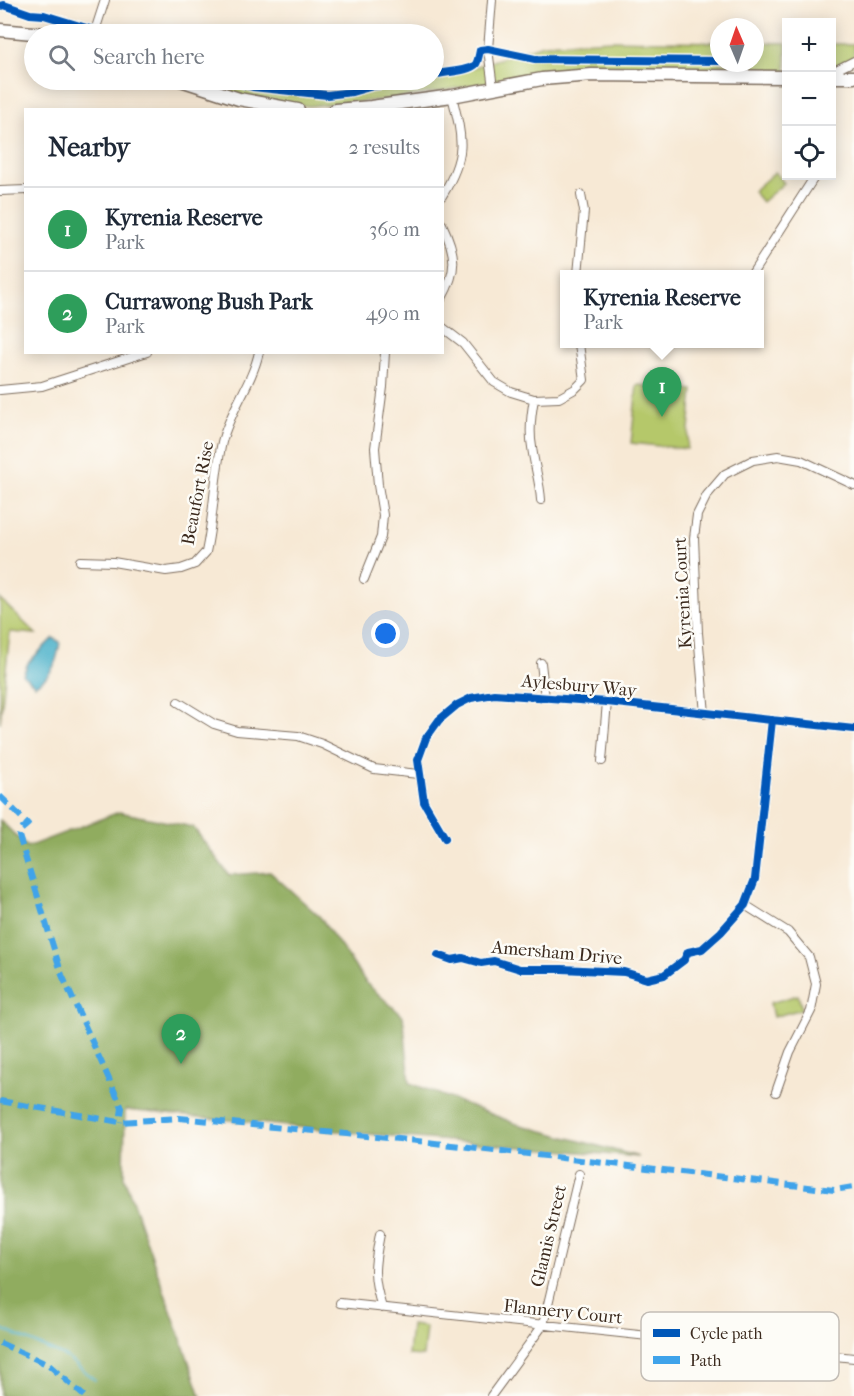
<!DOCTYPE html>
<meta charset="utf-8">
<style>
:root{--surface:#fff;--page:#f6f6f7;--text:#1f2937;--muted:#747a83;--line:#e0e1e3;--accent:#1a73e8}
body{margin:0;font-family:"IM FELL French Canon",serif;background:var(--page);color:var(--text)}
.controls{position:absolute;right:18px;top:18px;display:grid;overflow:hidden;border-radius:0px;box-shadow:0 3px 15px #0003}
.controls button{width:54px;height:54px;display:grid;place-items:center;padding:0;border:0;border-bottom:2px solid var(--line);background:var(--surface);color:var(--text);font:30px sans-serif}
.compass{position:absolute;left:710px;top:18px;width:54px;height:54px;border-radius:50%;background:var(--surface);box-shadow:0 3px 15px #0003;rotate:358deg}
.you{position:absolute;left:386px;top:634px;width:21px;height:21px;margin:-15px;border:4px solid #fff;border-radius:50%;background:#1a73e8;box-shadow:0 0 0 9px #1a73e833}
.badge{display:grid;place-items:center;width:39px;height:39px;border-radius:50%;background:var(--accent);color:#fff;font-size:20px;font-weight:700}
.pin{position:absolute;translate:-50% -50px;filter:drop-shadow(0 2px 3px #0008)}
.pin::after{content:'';position:absolute;top:32px;width:21px;height:18px;background:inherit;clip-path:polygon(0 0,100% 0,50% 100%)}
.popup{position:absolute;left:560px;top:270px;width:204px;height:78px;box-sizing:border-box;display:grid;place-content:center;border-radius:0px;background:var(--surface);filter:drop-shadow(0 2px 4px #0005);font-size:20px;white-space:nowrap;color:var(--muted)}
.popup b{font-size:22px;color:var(--text)}
.popup::after{content:'';position:absolute;left:50%;top:100%;margin-left:-12px;border:12px solid transparent;border-top-color:var(--surface)}
.list{margin:0;padding:0;list-style:none}
h2{display:flex;justify-content:space-between;align-items:center;height:78px;margin:0;padding:0 24px;font-size:26px}
h2 small{font-size:20px;font-weight:400;color:var(--muted)}
.list li{display:grid;grid-template-columns:39px 1fr auto;gap:18px;align-items:center;box-sizing:border-box;height:84px;padding:0 24px;border-top:2px solid var(--line)}
.list b{display:block;font-size:22px;white-space:nowrap}
.list p{margin:0;font-size:20px;white-space:nowrap;color:var(--muted)}
.list em{font-size:20px;font-style:normal;color:var(--muted)}
.icon{flex:none;width:33px;height:33px;fill:none;stroke:currentColor;stroke-width:2;stroke-linecap:round;stroke-linejoin:round}
.map{position:relative;flex:none;width:854px;height:1396px;overflow:hidden}
.search{position:absolute;background:var(--surface);box-shadow:0 3px 15px #0003;left:24px;top:24px;width:420px;height:66px;display:flex;align-items:center;gap:15px;box-sizing:border-box;padding:0 21px;border-radius:33px;color:var(--muted);font-size:22px}
.panel{position:absolute;background:var(--surface);box-shadow:0 3px 15px #0003;left:24px;top:108px;width:420px;height:246px;border-radius:0px}
.map>svg:first-child{display:block}
.green{fill:#b5c86b;stroke:#787944;stroke-width:1.5}
.forest{fill:#90ac5f;stroke:#666b3e;stroke-width:1.5}
.water{fill:#4ab0c9;stroke:#426d74;stroke-width:1.5}
.lines{fill:none;stroke-linecap:round;stroke-linejoin:round}
.stream{stroke:#4ab0c9;stroke-width:2}
.street-casing{stroke:#7d6d5e;stroke-width:10}
.primary-casing{stroke:#7d6d5e;stroke-width:15}
.street{stroke:#fff;stroke-width:8}
.primary{stroke:#fff;stroke-width:12}
.quiet{stroke:#3fa3ea;stroke-width:6;stroke-dasharray:12 6;stroke-linecap:butt}
.cycleway-casing{stroke:#fdfcf7;stroke-width:11}
.cycleway{stroke:#0057b8;stroke-width:8}
.labels{text-anchor:middle;dominant-baseline:central;stroke-width:5;stroke-linejoin:round;paint-order:stroke}
.street-label{font-size:18px;fill:#3b2a1e;stroke:#fdfcf7}
.key{fill:#fdfcf7;stroke:#c3bdb6;stroke-width:1.5}
.key-label{font-size:16px;fill:#3b2a1e}
</style>
<div class="map">
<svg width="854" height="1396" viewBox="0 0 854 1396">
<rect width="100%" height="100%" fill="#fdfcf7"/>
<filter id="ink" filterUnits="userSpaceOnUse"><feTurbulence type="fractalNoise" baseFrequency=".0167" numOctaves="2"/><feDisplacementMap in="SourceGraphic" scale="12" xChannelSelector="R" yChannelSelector="G"/><feConvolveMatrix kernelMatrix="1 2 1 2 8 2 1 2 1" color-interpolation-filters="sRGB"/></filter>
<filter id="wash" filterUnits="userSpaceOnUse"><feTurbulence type="fractalNoise" baseFrequency=".008" numOctaves="4" result="noise"/><feDisplacementMap in="SourceGraphic" scale="24" xChannelSelector="R" yChannelSelector="G"/><feGaussianBlur stdDeviation="1.35" result="paint"/><feColorMatrix in="noise" values="0 0 0 0 0 0 0 0 0 0 0 0 0 0 0 0 0 1.4 0 .05"/><feComposite in="paint" operator="in"/></filter>
<g filter="url(#wash)">
<rect width="100%" height="100%" fill="#f7e9d5"/>
<path class="green" d="M 611,40 L 719,42 L 719,63 L 755,63 L 755,42 L 786,43 L 786,73 L 552,71 L 402,98 L 309,106 L 238,96 L 195,80 L 277,80 L 283,89 L 328,93 L 434,80 L 434,77 L 469,69 L 543,44 Z
M 832,44 L 854,44 L 854,56 L 832,67 Z
M 775,172 L 784,183 L 762,202 L 753,191 Z
M 637,385 L 693,390 L 687,449 L 631,443 Z
M 0,599 L 36,634 L 10,632 L 0,723 Z
M 798,995 L 802,1009 L 773,1017 L 770,1003 Z
M 411,1325 L 426,1327 L 423,1356 L 408,1355 Z"/>
<path class="forest" d="M 119,812 L 193,827 L 229,875 L 270,872 L 320,917 L 367,984 L 403,1016 L 410,1083 L 517,1124 L 639,1157 L 368,1134 L 125,1110 L 124,1177 L 201,1396 L 0,1396 L 0,820 L 27,847 Z"/>
<path class="water" d="M 53,638 L 60,642 C 57,661 53,676 35,685 L 23,675 L 28,663 Z"/>
<g class="lines">
<path class="stream" d="M 0,1328 L 66,1357 L 95,1380"/>
</g>
</g>
<g filter="url(#ink)">
<g class="lines">
<g class="street-casing">
<path id="street" d="M 492,0 L 488,49 L 493,88
M 94,34 L 105,0
M 832,72 L 854,61
M 0,191 L 26,190
M 442,196 C 467,155 463,140 452,96
M 442,224 C 456,253 458,270 442,298
M 578,274 L 584,211 L 581,195
M 752,274 L 815,176
M 442,327 L 463,343 L 494,382 L 511,392 L 534,399 L 559,398 L 575,389 L 584,380 L 579,344
M 0,390 L 42,386 L 147,352
M 534,399 C 531,415 529,431 532,447 C 534,465 540,482 541,500
M 80,561 L 113,562 L 166,571 L 181,569 L 195,564 L 206,552 C 214,516 214,478 222,442 C 230,410 252,384 259,352
M 364,579 L 381,537 L 383,515 L 378,485 L 375,448 L 383,387 L 385,352
M 541,663 L 545,698
M 178,702 L 214,724 L 237,731 L 298,736 L 322,744 L 374,769 L 418,774
M 705,714 L 698,633 L 694,538 L 697,515 L 707,495 L 725,474 L 753,460 L 778,456 L 801,460 L 854,485
M 602,761 L 607,702
M 445,838 L 424,802 L 418,760 L 426,738 L 439,720 L 457,705 L 471,698 L 494,694 L 607,702 L 854,729
M 745,905 L 788,932 L 809,957 L 816,984 L 811,1011 L 790,1052 L 776,1092
M 438,955 L 452,960 L 463,958 L 481,963 L 494,961 L 520,969 L 562,969 L 624,972 L 647,979 L 664,975 L 684,960 L 688,952 L 702,949 L 721,932 L 745,905 L 755,879 L 772,720
M 380,1234 C 374,1267 372,1275 382,1308
M 340,1303 L 854,1358
M 491,1396 L 543,1325 L 579,1174"/>
</g>
<g class="primary-casing">
<path id="primary" d="M 0,30 L 44,34
M 832,77 L 854,77
M 181,80 L 239,99 L 298,110
M 335,110 L 371,107 L 452,96 L 542,79 L 592,75 L 786,77"/>
</g>
<use href="#street" class="street"/>
<use href="#primary" class="primary"/>
<path class="quiet" d="M 0,796 L 28,824 L 21,830 L 19,836 L 62,975 L 122,1108 L 120,1122
M 0,1101 L 120,1122 L 179,1118 L 409,1140 L 834,1190 L 854,1187
M 0,1343 L 49,1365 L 84,1396"/>
<g class="cycleway-casing">
<path id="cycleway" d="M 0,6 L 4,5 L 30,14 L 44,15 L 106,34
M 434,75 C 443,72 471,71 476,64 C 478,61 479,55 480,50 L 488,49 L 535,59 L 719,61
M 228,80 L 253,87 L 327,95 L 352,92 L 373,86 L 418,80
M 445,838 L 424,802 L 418,760 L 426,738 L 439,720 L 457,705 L 471,698 L 494,694 L 607,702 L 854,729
M 438,955 L 452,960 L 463,958 L 481,963 L 494,961 L 520,969 L 562,969 L 624,972 L 647,979 L 664,975 L 684,960 L 688,952 L 702,949 L 721,932 L 745,905 L 755,879 L 772,720"/>
</g>
<use href="#cycleway" class="cycleway"/>
</g>
</g>
<g class="labels">
<g class="street-label">
<text transform="translate(198 493) rotate(-79)">Beaufort Rise</text>
<text transform="translate(683 593) rotate(-93)">Kyrenia Court</text>
<text transform="translate(579 686) rotate(5)">Aylesbury Way</text>
<text transform="translate(557 953) rotate(5)">Amersham Drive</text>
<text transform="translate(549 1236) rotate(-77)">Glamis Street</text>
<text transform="translate(563 1312) rotate(6)">Flannery Court</text>
</g>
</g>
<rect x="641" y="1312" width="198" height="69" rx="9" class="key"/>
<rect x="653" y="1329" width="27" height="8" fill="#0057b8"/>
<rect x="653" y="1356" width="27" height="8" fill="#3fa3ea"/>
<g class="key-label">
<text x="690" y="1339">Cycle path</text>
<text x="690" y="1366">Path</text>
</g>
</svg>
<div class="controls">
<button>+</button>
<button>−</button>
<button><svg class="icon" aria-label="locate" viewBox="0 0 24 24"><circle cx="12" cy="12" r="6"/><path d="M12 2v4M12 18v4M2 12h4M18 12h4"/></svg></button>
</div>
<svg class="compass" viewBox="-18 -18 36 36"><path d="M0-13l5 13h-10z" fill="#e53935"/><path d="M0 13l5-13h-10z" fill="#747a83"/></svg>
<div class="you"></div>
<div class="pin badge" style="left:662px;top:417px;background:#2e9e5b">1</div>
<div class="popup"><b>Kyrenia Reserve</b>Park</div>
<div class="pin badge" style="left:181px;top:1064px;background:#2e9e5b">2</div>
<div class="search"><svg class="icon" aria-label="search" viewBox="0 0 24 24"><circle cx="10" cy="10" r="6"/><path d="M15 15l6 6"/></svg>Search here</div>
<section class="panel">
<h2>Nearby<small>2 results</small></h2>
<ul class="list">
<li><span class="badge" style="background:#2e9e5b">1</span><div><b>Kyrenia Reserve</b><p>Park</p></div><em>360 m</em></li>
<li><span class="badge" style="background:#2e9e5b">2</span><div><b>Currawong Bush Park</b><p>Park</p></div><em>490 m</em></li>
</ul>
</section>
</div>
